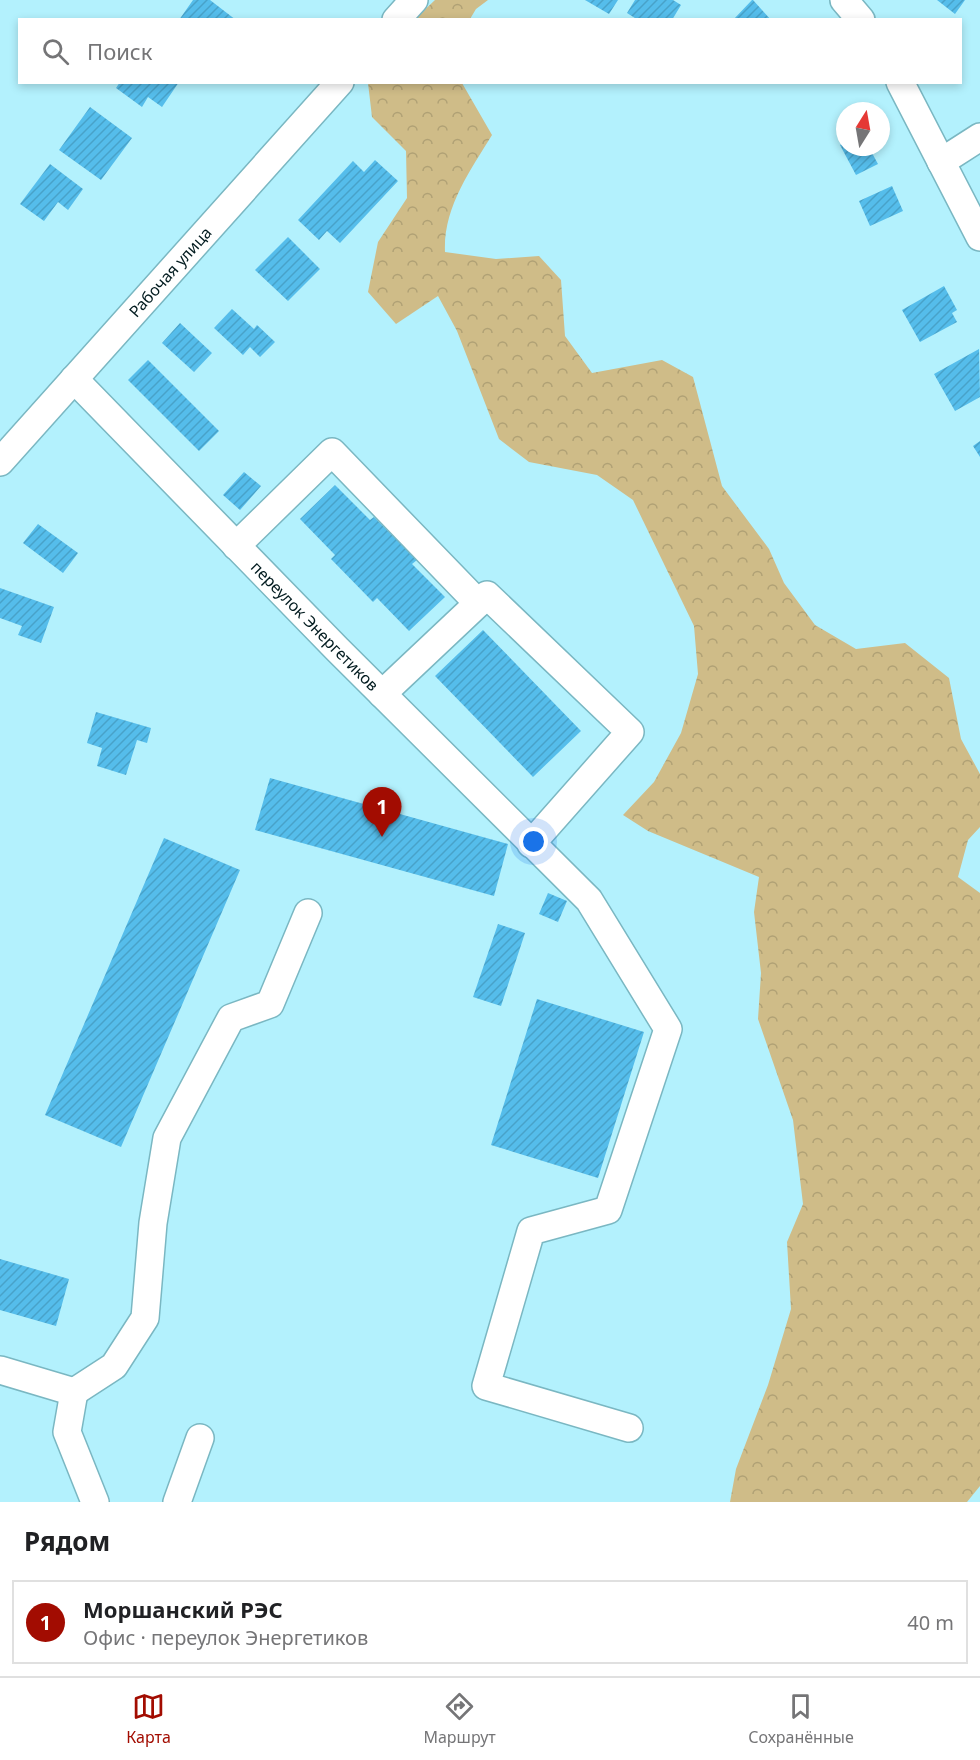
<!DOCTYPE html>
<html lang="ru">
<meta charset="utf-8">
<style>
:root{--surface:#fff;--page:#f6f6f6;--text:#202124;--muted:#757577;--line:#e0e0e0;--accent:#a20c01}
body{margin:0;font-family:"Noto Sans",sans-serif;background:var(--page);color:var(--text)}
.compass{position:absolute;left:836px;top:102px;width:54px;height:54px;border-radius:50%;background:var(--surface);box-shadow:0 3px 9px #0003;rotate:11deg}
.you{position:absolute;left:534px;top:842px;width:21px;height:21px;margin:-15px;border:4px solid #fff;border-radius:50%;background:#1a73e8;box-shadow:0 0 0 9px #1a73e833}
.badge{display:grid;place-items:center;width:39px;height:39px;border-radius:50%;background:var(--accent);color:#fff;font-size:20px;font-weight:700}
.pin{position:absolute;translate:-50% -50px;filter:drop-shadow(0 2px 3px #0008)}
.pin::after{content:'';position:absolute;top:32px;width:21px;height:18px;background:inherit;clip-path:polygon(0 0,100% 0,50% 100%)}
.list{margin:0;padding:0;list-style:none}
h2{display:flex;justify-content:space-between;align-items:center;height:78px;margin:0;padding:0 24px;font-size:26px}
h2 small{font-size:20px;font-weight:400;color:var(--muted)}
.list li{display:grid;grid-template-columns:39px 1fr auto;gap:18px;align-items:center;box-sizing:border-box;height:84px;margin:0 12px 12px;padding:0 12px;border:2px solid var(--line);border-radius:0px}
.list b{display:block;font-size:22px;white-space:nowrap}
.list p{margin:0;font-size:20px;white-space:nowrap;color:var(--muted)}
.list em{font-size:20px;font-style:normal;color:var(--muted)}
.icon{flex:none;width:33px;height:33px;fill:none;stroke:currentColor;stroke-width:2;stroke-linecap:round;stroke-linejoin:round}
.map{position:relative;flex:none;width:980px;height:1502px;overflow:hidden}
.search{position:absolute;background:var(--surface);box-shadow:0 3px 9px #0003;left:18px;right:18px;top:18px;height:66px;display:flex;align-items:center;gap:15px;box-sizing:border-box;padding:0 21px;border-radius:0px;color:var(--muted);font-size:22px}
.sheet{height:174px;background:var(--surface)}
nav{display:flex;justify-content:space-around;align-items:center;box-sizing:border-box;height:84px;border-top:2px solid var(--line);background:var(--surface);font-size:16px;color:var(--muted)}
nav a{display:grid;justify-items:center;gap:3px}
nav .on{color:var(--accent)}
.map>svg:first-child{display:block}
.forest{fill:url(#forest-crowns)}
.building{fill:url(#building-hatch)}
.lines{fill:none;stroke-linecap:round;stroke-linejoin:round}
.minor-casing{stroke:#7ab7c2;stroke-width:30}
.minor{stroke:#fff;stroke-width:27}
.labels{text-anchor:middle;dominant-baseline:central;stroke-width:5;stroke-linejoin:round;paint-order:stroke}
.street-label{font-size:16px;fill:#021b1f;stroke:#dff7fc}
</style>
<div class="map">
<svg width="980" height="1502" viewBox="0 0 980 1502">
<defs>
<pattern id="forest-crowns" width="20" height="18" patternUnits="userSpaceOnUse" patternTransform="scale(1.5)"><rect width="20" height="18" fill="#cfbc88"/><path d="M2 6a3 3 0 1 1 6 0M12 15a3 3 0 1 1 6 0" fill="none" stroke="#b0a175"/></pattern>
<pattern id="building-hatch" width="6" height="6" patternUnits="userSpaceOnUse" patternTransform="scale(1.5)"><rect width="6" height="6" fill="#55bdeb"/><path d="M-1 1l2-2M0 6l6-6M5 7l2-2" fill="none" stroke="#48a2c9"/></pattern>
</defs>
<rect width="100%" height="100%" fill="#b3f1fd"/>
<path class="forest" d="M 435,0 L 488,0 L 476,9 L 470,19 L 414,20 Z
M 368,83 L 462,83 L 492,135 C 470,171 443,208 445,252 L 496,259 L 539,256 L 561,280 L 565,336 L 592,373 L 662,360 L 693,377 L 722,486 L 769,549 L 784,583 L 815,625 L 856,649 L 905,643 L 949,678 L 961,739 L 980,774 L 980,827 L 968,840 L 958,877 L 980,893 L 980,1486 L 967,1502 L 730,1502 L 736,1469 L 768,1385 L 791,1309 L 787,1242 L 803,1204 L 793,1120 L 758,1019 L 761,973 L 754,912 L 759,877 L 648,831 L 623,815 L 654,782 L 681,733 L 698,674 L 694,626 L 633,500 L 597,475 L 529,462 L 499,439 L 457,331 L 438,296 L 396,324 L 368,292 L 378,242 L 407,198 L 406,151 L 372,117 Z"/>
<path class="building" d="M 193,0 L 210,0 L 236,20 L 179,20 Z
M 585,0 L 618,0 L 609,14 Z
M 635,0 L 673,0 L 681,5 L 672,20 L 638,20 L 627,13 Z
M 753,0 L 771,20 L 733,20 L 752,0 Z
M 937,0 L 965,0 L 955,14 Z
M 120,82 L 179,82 L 162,107 L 148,97 L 142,107 L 116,88 Z
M 90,107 L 132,138 L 101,180 L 59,150 Z
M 845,115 L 845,132 L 838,119 Z
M 845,142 L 845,147 L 882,147 L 872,153 L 878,164 L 856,175 L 840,145 Z
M 375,160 L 398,181 L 340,243 L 327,231 L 319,240 L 298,220 L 353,161 L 364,172 Z
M 50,164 L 83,189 L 68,210 L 58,202 L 44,221 L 20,204 Z
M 892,186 L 903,211 L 870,226 L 859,201 Z
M 288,237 L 320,269 L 288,301 L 255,270 Z
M 944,286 L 957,310 L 952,313 L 957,322 L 920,342 L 902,310 Z
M 232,309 L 254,329 L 257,325 L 275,342 L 260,357 L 250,347 L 243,355 L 214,328 Z
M 180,323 L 212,353 L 194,372 L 162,343 Z
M 979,349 L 980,397 L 955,411 L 934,374 Z
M 148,360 L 219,431 L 199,451 L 128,380 Z
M 980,441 L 980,457 L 973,446 Z
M 244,472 L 261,486 L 240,510 L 223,495 Z
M 335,485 L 370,520 L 374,517 L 417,560 L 412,564 L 445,597 L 409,631 L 377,598 L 373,602 L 331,559 L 335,555 L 300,519 Z
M 38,524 L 78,553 L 63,573 L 23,543 Z
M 0,588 L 54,607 L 41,643 L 18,635 L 22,626 L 0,618 Z
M 483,630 L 581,731 L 533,777 L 435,676 Z
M 96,712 L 151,728 L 147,743 L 137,740 L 126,775 L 97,766 L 102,748 L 87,743 Z
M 270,778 L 508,844 L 494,896 L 255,830 Z
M 164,838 L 240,870 L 121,1147 L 45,1115 Z
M 548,893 L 567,901 L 558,922 L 539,914 Z
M 498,924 L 525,933 L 501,1006 L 473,997 Z
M 537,999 L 644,1032 L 598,1178 L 491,1145 Z
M 0,1259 L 69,1279 L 56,1326 L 0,1310 Z"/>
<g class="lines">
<g class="minor-casing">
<g id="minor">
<path d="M 844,0 L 861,20"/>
<path d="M 396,20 L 414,0"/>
<path d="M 900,82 L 980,237"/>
<path d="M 941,162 L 980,137"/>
<path id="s1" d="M 74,379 L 337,649 L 589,900 L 668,1029 L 608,1210 L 531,1231 L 486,1386 L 629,1428"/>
<path id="s2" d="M 0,462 L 340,82"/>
<path d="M 236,546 L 332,452 L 478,603"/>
<path d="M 382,694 L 487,595 L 630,732 L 531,844"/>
<path d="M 0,1370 L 74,1392 L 114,1366 L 145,1318 L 153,1223 L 167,1138 L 231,1018 L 270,1004 L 308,913"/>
<path d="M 74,1392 L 67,1432 L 95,1502"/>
<path d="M 177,1502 L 200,1438"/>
</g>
</g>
<use href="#minor" class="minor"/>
</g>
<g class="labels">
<g class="street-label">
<text stroke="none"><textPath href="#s2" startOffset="255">Рабочая улица</textPath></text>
<text stroke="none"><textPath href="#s1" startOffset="345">переулок Энергетиков</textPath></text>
</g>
</g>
</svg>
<svg class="compass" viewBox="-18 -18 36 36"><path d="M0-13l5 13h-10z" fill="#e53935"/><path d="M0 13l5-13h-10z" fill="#757577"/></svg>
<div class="you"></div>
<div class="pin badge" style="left:382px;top:837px">1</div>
<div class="search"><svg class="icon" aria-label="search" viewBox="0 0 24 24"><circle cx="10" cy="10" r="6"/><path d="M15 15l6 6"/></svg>Поиск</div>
</div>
<section class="sheet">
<h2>Рядом<small></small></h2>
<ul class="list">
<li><span class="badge">1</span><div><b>Моршанский РЭС</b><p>Офис · переулок Энергетиков</p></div><em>40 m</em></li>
</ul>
</section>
<nav>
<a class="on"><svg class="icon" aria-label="map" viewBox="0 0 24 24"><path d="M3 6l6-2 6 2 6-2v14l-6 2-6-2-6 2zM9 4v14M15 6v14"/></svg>Карта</a>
<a><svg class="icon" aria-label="directions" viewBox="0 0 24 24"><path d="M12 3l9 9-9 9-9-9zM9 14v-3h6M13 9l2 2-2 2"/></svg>Маршрут</a>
<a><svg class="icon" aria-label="saved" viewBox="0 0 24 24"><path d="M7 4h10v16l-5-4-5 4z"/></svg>Сохранённые</a>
</nav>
